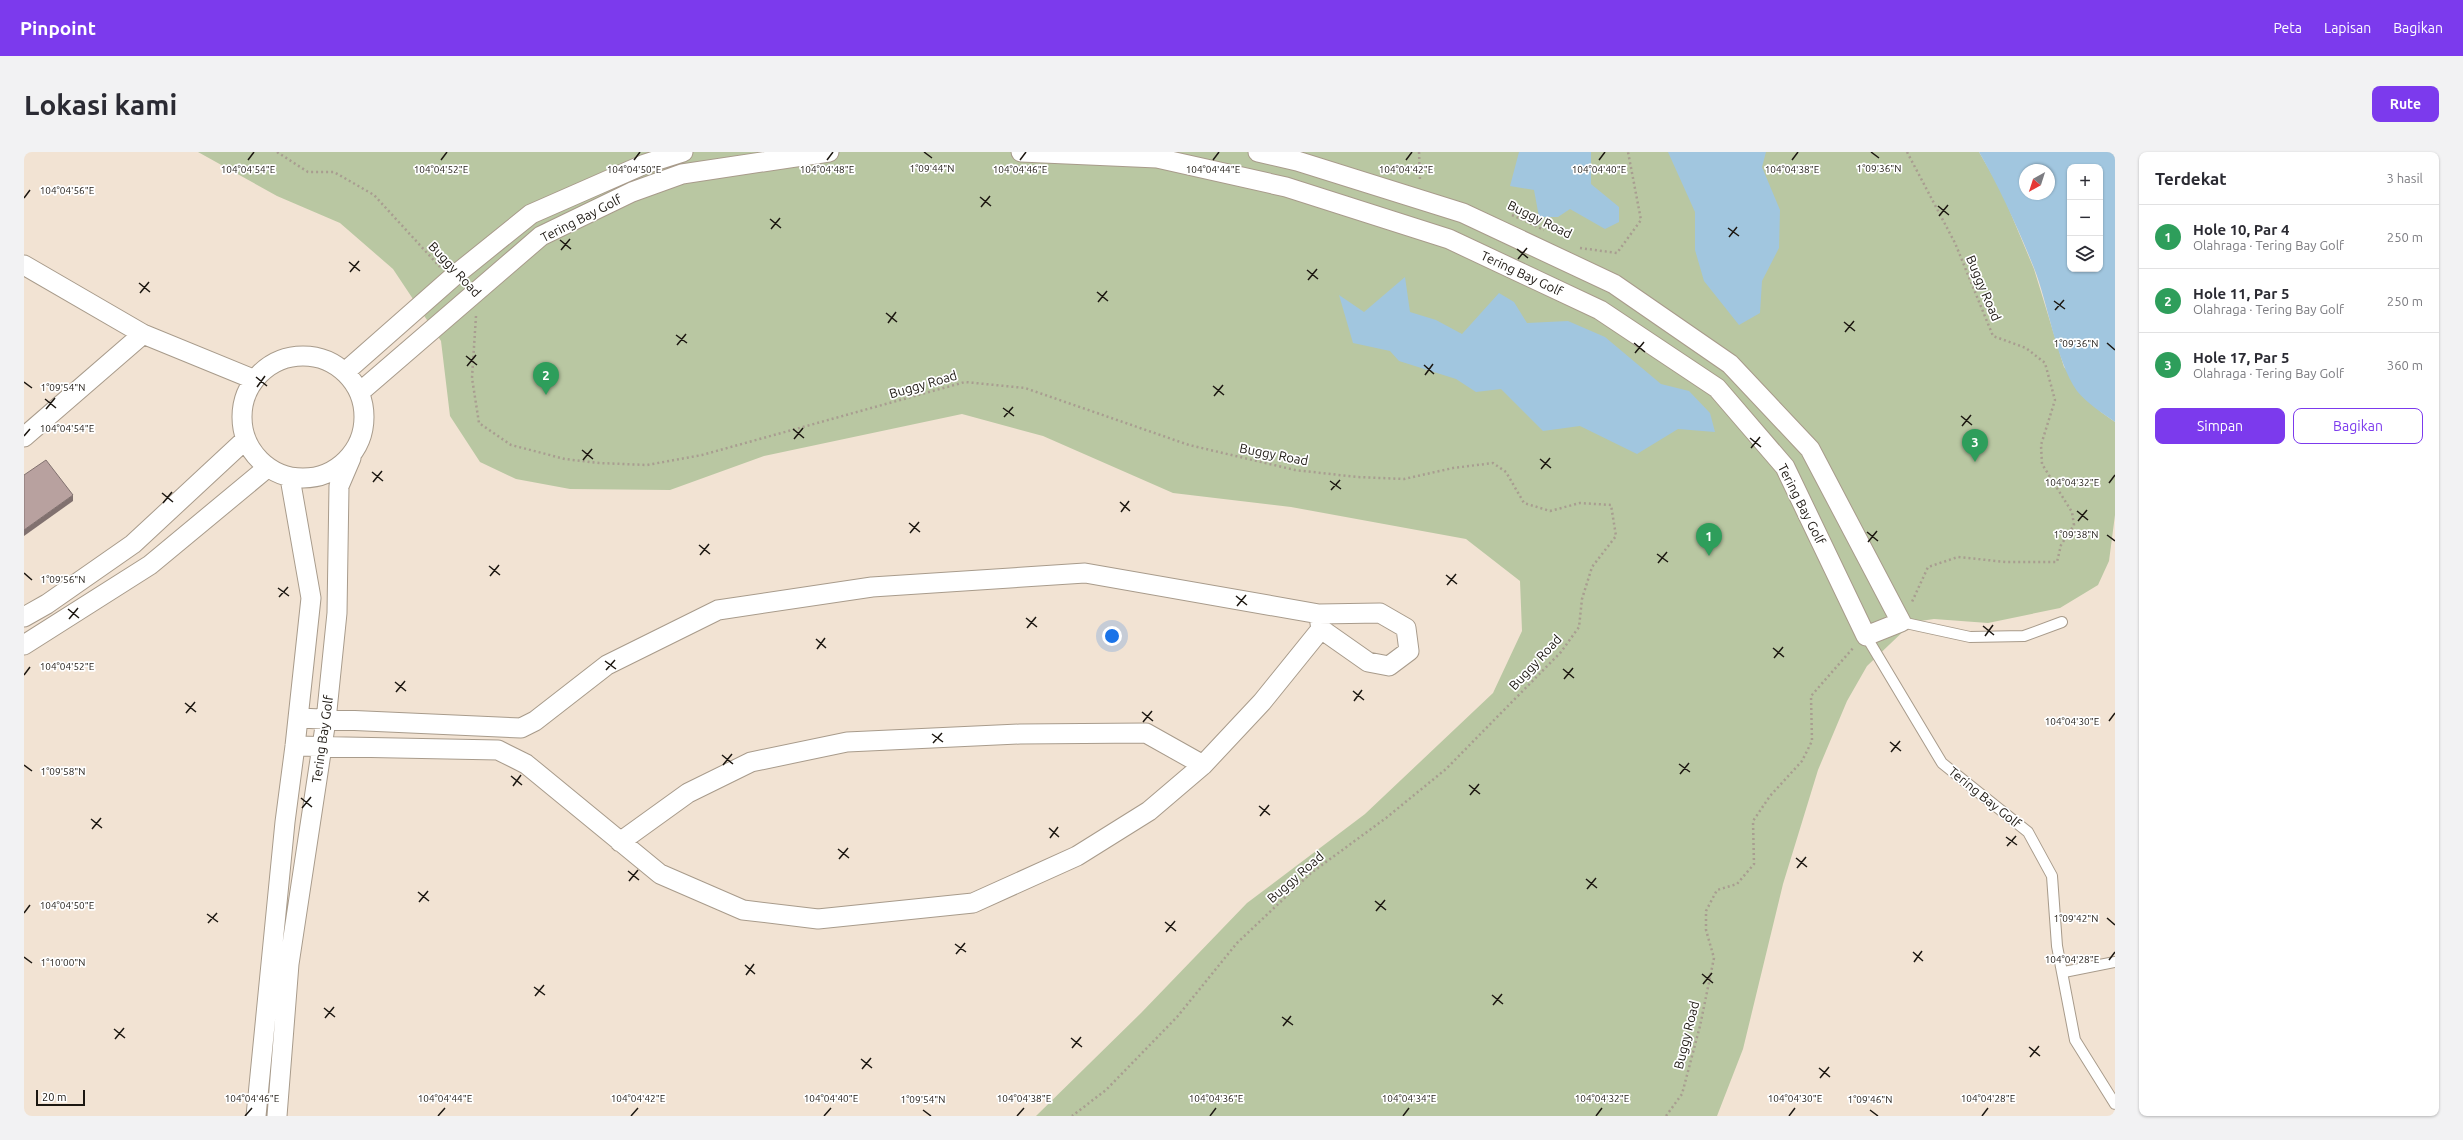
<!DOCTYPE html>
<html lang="id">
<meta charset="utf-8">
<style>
:root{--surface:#fff;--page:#f2f2f3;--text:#2b2b33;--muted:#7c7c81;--line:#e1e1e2;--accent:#7c3aed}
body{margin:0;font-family:Ubuntu,sans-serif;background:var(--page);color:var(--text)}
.controls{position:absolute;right:12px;top:12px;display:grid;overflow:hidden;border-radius:8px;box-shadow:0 1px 3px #0004}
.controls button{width:36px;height:36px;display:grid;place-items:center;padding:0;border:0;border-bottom:1px solid var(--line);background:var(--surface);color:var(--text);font:20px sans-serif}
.compass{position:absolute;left:1995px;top:12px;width:36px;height:36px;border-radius:50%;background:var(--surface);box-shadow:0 1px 3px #0004;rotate:219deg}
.scale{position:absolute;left:12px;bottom:10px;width:49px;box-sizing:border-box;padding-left:4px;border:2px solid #1c1711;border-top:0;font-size:11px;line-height:14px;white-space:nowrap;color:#1c1711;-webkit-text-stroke:3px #fff;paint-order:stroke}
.you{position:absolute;left:1088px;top:484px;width:14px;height:14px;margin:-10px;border:3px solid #fff;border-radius:50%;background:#1a73e8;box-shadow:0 0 0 6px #1a73e833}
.badge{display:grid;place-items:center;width:26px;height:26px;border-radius:50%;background:var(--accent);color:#fff;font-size:13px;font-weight:700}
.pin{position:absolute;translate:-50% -33px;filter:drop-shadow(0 1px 2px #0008)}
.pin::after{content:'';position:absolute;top:21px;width:14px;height:12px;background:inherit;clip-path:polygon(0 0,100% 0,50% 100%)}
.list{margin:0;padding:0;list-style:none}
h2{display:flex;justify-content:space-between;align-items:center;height:52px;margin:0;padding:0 16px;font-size:17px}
h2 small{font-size:13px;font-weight:400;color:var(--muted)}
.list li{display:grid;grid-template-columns:26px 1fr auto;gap:12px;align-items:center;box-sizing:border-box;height:64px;padding:0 16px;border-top:1px solid var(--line)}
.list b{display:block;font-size:15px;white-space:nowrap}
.list p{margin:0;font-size:13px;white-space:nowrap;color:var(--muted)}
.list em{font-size:13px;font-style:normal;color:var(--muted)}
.actions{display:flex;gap:8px;padding:12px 16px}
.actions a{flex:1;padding:9px 0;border:1px solid var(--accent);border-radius:8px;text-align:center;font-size:14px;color:var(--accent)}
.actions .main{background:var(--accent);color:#fff}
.icon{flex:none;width:22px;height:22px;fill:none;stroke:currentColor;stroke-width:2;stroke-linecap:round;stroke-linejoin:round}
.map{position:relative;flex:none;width:2091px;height:964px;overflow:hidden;border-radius:8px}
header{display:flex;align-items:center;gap:24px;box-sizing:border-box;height:56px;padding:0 20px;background:var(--accent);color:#fff}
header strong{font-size:19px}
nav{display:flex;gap:22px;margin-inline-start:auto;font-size:14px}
.intro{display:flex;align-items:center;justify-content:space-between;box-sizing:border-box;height:96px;padding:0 24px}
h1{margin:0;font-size:28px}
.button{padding:10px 18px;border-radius:8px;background:var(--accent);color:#fff;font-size:14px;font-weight:700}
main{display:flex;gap:24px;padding:0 24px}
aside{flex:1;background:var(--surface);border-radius:8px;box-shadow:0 1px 3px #0004}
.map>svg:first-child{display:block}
.green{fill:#b9c7a2}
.water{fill:#a1c6df;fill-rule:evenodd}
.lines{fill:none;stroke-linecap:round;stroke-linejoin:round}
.service-casing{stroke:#a89b8b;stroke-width:12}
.minor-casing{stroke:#a89b8b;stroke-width:21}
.path{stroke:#a89d90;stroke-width:2.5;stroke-dasharray:2 3;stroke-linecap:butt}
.service{stroke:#fff;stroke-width:10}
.minor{stroke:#fff;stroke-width:19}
.shaded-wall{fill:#81716f}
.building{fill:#b8a19f;stroke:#81716f}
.ticks{fill:none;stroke:#1c1711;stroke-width:1.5}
.labels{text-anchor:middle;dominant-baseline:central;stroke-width:3.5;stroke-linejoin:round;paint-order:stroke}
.street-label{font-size:13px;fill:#1c1711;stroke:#fff}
.ticks-label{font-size:10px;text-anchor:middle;fill:#1c1711;stroke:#fff;stroke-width:3.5;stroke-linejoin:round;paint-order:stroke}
</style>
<header>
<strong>Pinpoint</strong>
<nav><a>Peta</a><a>Lapisan</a><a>Bagikan</a></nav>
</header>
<div class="intro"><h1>Lokasi kami</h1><a class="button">Rute</a></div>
<main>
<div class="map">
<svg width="2091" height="964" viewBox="0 0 2091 964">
<rect width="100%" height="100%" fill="#f2e3d3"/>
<path class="green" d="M 174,0 L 1955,0 L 1977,38 L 2010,117 L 2040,215 L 2077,260 L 2091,270 L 2091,363 L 2085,409 L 2074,433 L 2036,456 L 1964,471 L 1910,467 L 1889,470 L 1843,514 L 1823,549 L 1794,618 L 1759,732 L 1719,897 L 1693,964 L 1012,964 L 1117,861 L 1223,751 L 1341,662 L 1469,541 L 1498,479 L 1496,429 L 1442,387 L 1267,355 L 1149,341 L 1019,284 L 938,262 L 740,304 L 646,338 L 546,337 L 492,327 L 456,310 L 426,264 L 417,189 L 369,117 L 316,71 L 253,44 Z"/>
<path class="water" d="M 1495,0 L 1567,0 L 1567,32 L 1595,55 L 1595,70 L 1581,77 L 1546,57 L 1534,65 L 1515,65 L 1510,38 L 1486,34 Z
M 1644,0 L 1742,0 L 1738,15 L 1756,58 L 1755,96 L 1738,129 L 1736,161 L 1715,173 L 1680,129 L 1671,98 L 1671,60 Z
M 1955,0 L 2091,0 L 2091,270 C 2078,261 2063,251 2053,239 C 2032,209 2024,151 2010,116 C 1994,76 1976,37 1955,0 ZM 2046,15 L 2076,15 L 2076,117 L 2046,117 ZM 2001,18 L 2025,18 L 2025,42 L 2001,42 Z
M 1381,125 L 1386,160 L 1412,168 L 1438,182 L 1475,141 L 1490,150 L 1503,171 L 1544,169 L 1581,185 L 1637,232 L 1665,239 L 1686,261 L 1691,280 L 1654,277 L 1613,302 L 1556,274 L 1519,279 L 1477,237 L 1452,240 L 1432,227 L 1375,209 L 1366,199 L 1329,191 L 1315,143 L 1340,160 Z"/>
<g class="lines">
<g class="service-casing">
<path id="service" d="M 1877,470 L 1946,485 L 2000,484 L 2038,470
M 1842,484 L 1918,611 L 2004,680 L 2028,724 L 2033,794 L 2051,888 L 2091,952
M 2040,820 L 2091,810"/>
</g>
<g class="minor-casing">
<path id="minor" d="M 997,0 L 1133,6 L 1262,35 L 1425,87 L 1576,158 L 1693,236 L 1761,315 L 1842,484 L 1877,470 L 1786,297 L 1706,212 L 1590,132 L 1439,61 L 1273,9 L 1234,0
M 0,113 L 119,182 L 229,227
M218 265a61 61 0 1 1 122 0a61 61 0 1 1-122 0Z
M 321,220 L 430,124 L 507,62 L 621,12 L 659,0
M 336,240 L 517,84 L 608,40 L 658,22 L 805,0
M 0,285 L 119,182
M 0,465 L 23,452 L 109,392 L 221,288
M 0,493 L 126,413 L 243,316
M 275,566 L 497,576 L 511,569 L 583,513 L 694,458 L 848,435 L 1061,421 L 1295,462 L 1356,461 L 1382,476 L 1385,499 L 1365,514 L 1344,510 L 1297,477
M 271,594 L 474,598 L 502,612 L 636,722 L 719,758 L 794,767 L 949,751 L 1053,704 L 1125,659 L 1179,613 L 1238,550 L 1297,477 L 1295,465
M 596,690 L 664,641 L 727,610 L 823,590 L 996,582 L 1122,581 L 1179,613
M 232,964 L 261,670 L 271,594 L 287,446 L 266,326
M 253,964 L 265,812 L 302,568 L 313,461 L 315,334 L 327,306"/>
</g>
<path class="path" d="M 253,0 L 284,20 L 310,20 L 350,43 L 416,115
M 1395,0 L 1396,29
M 1883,0 L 1931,91 L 1969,184 L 2002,196 L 2021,211 L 2031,248 L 2017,293 L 2018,312 L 2048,360 L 2050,373 L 2037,393 L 2033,410 L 1982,410 L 1934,405 L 1904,415 L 1887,452
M 1488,63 L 1520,78
M 1556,96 L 1593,101 L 1617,68 L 1604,0
M 452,164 L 448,226 L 455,271 L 487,293 L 541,307 L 575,311 L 623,313 L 678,303 L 941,230 L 1001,236 L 1165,293 L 1271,318 L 1333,325 L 1380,327 L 1429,316 L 1469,311 L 1482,320 L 1500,351 L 1526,359 L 1556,351 L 1587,353 L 1592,384 L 1568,415 L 1558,447 L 1555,475 L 1537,500 L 1422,617 L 1362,666 L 1287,721 L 1213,791 L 1153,865 L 1082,938 L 1048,964
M 1642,964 L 1658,942 L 1676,874 L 1690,806 L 1682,778 L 1682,759 L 1693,738 L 1713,732 L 1730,712 L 1729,669 L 1746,644 L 1778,609 L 1788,589 L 1787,544 L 1830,495"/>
<use href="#service" class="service"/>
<use href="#minor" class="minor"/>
</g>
<path class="shaded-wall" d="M 49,343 L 49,349 L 0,384 L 0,378 Z"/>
<path class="building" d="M 22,308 L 49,343 L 0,378 L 0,323 Z"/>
<path class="ticks" d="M 900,0 L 908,6M 1847,0 L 1855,6M 224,8 L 230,0M 417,8 L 423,0M 610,8 L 616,0M 803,8 L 809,0M 996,8 L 1002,0M 1189,8 L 1195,0M 1382,8 L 1388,0M 1575,8 L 1581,0M 1768,8 L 1774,0M 956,45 L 967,54M 0,46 L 6,38M 1914,54 L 1925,63M 957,55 L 966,44M 1915,64 L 1924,53M 746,67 L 757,76M 1704,76 L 1715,84M 747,77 L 756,66M 1705,85 L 1713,75M 536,88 L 547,97M 1493,97 L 1504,106M 537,98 L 546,87M 1494,107 L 1503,96M 325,110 L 336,119M 1283,118 L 1294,127M 326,120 L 335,109M 1284,128 L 1293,117M 115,131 L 126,140M 1073,140 L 1084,149M 116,141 L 125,130M 2030,149 L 2041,157M 1074,150 L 1083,139M 2031,158 L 2040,148M 862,161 L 873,170M 1820,170 L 1831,179M 864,171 L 872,160M 1821,180 L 1830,169M 652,183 L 663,191M 1610,191 L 1621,200M 2083,191 L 2091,198M 653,193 L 662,182M 1611,201 L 1620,190M 442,204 L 453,213M 1400,213 L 1410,222M 443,214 L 452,203M 1401,223 L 1409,212M 232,225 L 243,234M 0,230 L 8,236M 1189,234 L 1200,243M 233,235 L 241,224M 1190,244 L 1199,233M 21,247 L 32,256M 979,256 L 990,264M 22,257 L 31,246M 1937,264 L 1948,273M 980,265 L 989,255M 1938,274 L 1947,263M 769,277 L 780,286M 0,284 L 6,277M 1726,286 L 1737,295M 770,287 L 779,276M 1727,296 L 1736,285M 558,298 L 569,307M 1516,307 L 1527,316M 559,308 L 568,297M 1517,317 L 1526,306M 348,320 L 359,329M 1306,329 L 1317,337M 349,330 L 358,319M 2085,331 L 2091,323M 1307,338 L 1316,328M 138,341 L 149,350M 1096,350 L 1106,359M 139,351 L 148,340M 2053,359 L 2064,368M 1097,360 L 1105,349M 2054,369 L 2063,358M 885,371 L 896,380M 1843,380 L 1854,389M 886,381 L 895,370M 2083,383 L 2091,389M 1844,390 L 1853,379M 675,393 L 686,402M 1633,402 L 1644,410M 676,403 L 685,392M 1634,411 L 1643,400M 465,414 L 476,423M 0,421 L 8,428M 1422,423 L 1433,432M 466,424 L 475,413M 1423,433 L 1432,422M 254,436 L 265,444M 1212,444 L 1223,453M 255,445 L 264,435M 1213,454 L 1222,443M 44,457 L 55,466M 1002,466 L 1013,475M 45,467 L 54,456M 1959,474 L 1970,483M 1003,476 L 1012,465M 1961,484 L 1969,473M 792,487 L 802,496M 1749,496 L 1760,505M 793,497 L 801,486M 1750,506 L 1759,495M 581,509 L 592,517M 1539,517 L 1550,526M 582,518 L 591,508M 0,523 L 6,515M 1540,527 L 1549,516M 371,530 L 382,539M 1329,539 L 1340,548M 372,540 L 381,529M 1330,549 L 1338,538M 161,551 L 172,560M 1118,560 L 1129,569M 162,561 L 171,550M 2085,569 L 2091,561M 1119,570 L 1128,559M 908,582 L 919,590M 1866,590 L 1877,599M 909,591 L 918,581M 1867,600 L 1876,589M 698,603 L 709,612M 1655,612 L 1666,620M 0,613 L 8,619M 699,613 L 708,602M 1656,622 L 1665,611M 487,624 L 498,633M 1445,633 L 1456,642M 489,634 L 497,623M 1446,643 L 1455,632M 277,646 L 288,655M 1235,654 L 1246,663M 278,656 L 287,645M 1236,664 L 1245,653M 67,667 L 78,676M 1025,676 L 1035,685M 68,677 L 77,666M 1982,685 L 1993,693M 1026,686 L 1034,675M 1983,694 L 1992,684M 814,697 L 825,706M 1772,706 L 1783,715M 815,707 L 824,696M 1773,716 L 1782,705M 604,719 L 615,728M 1562,727 L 1573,736M 605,729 L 614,718M 1563,737 L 1572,726M 394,740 L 405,749M 1351,749 L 1362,758M 395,750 L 404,739M 1352,759 L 1361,748M 0,761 L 6,753M 183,762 L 194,770M 2083,766 L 2091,773M 1141,770 L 1152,779M 184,771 L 193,761M 1142,780 L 1151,769M 931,792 L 942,800M 1889,800 L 1899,809M 932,802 L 941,791M 0,805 L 8,811M 2085,808 L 2091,800M 1890,810 L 1898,799M 721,813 L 731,822M 1678,822 L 1689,831M 722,823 L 730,812M 1679,832 L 1688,821M 510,835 L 521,843M 1468,843 L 1479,852M 511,844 L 520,833M 1469,853 L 1478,842M 300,856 L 311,865M 1258,865 L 1269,873M 301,866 L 310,855M 1259,874 L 1267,864M 90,877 L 101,886M 1047,886 L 1058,895M 91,887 L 100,876M 2005,895 L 2016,904M 1048,896 L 1057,885M 2006,905 L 2015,894M 837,907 L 848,916M 1795,916 L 1806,925M 838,917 L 847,906M 1796,926 L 1805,915M 899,958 L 907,964M 1846,958 L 1854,964M 221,964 L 228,956M 414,964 L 421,956M 607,964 L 614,956M 800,964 L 807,956M 993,964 L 1000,956M 1186,964 L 1192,956M 1379,964 L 1385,956M 1572,964 L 1578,956M 1765,964 L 1771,956M 1958,964 L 1964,956"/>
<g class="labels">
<g class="street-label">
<text transform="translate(557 66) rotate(-27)">Tering Bay Golf</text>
<text transform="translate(1516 67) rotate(26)">Buggy Road</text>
<text transform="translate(431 117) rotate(47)">Buggy Road</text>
<text transform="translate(1498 121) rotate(25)">Tering Bay Golf</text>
<text transform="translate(1960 136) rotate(67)">Buggy Road</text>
<text transform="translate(899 232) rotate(-16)">Buggy Road</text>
<text transform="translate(1250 302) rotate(11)">Buggy Road</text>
<text transform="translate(1778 352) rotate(63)">Tering Bay Golf</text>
<text transform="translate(1511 510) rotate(-47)">Buggy Road</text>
<text transform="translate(298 587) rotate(-82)">Tering Bay Golf</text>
<text transform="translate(1961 645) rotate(39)">Tering Bay Golf</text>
<text transform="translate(1271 725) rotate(-41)">Buggy Road</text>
<text transform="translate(1662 883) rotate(-76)">Buggy Road</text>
</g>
</g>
<g class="ticks-label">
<text x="908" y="20">1°09'44"N</text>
<text x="1855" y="20">1°09'36"N</text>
<text x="224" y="21">104°04'54"E</text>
<text x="417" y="21">104°04'52"E</text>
<text x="610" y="21">104°04'50"E</text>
<text x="803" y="21">104°04'48"E</text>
<text x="996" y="21">104°04'46"E</text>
<text x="1189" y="21">104°04'44"E</text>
<text x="1382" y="21">104°04'42"E</text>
<text x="1575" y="21">104°04'40"E</text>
<text x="1768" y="21">104°04'38"E</text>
<text x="43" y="42">104°04'56"E</text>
<text x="2052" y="195">1°09'36"N</text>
<text x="39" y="239">1°09'54"N</text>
<text x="43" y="280">104°04'54"E</text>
<text x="2048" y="334">104°04'32"E</text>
<text x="2052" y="386">1°09'38"N</text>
<text x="39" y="431">1°09'56"N</text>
<text x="43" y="518">104°04'52"E</text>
<text x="2048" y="573">104°04'30"E</text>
<text x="39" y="623">1°09'58"N</text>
<text x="43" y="757">104°04'50"E</text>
<text x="2052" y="770">1°09'42"N</text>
<text x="2048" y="811">104°04'28"E</text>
<text x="39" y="814">1°10'00"N</text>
<text x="228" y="950">104°04'46"E</text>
<text x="421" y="950">104°04'44"E</text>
<text x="614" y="950">104°04'42"E</text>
<text x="807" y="950">104°04'40"E</text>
<text x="1000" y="950">104°04'38"E</text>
<text x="1192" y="950">104°04'36"E</text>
<text x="1385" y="950">104°04'34"E</text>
<text x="1578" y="950">104°04'32"E</text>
<text x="1771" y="950">104°04'30"E</text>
<text x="1964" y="950">104°04'28"E</text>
<text x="899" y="951">1°09'54"N</text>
<text x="1846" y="951">1°09'46"N</text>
</g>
</svg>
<div class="controls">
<button>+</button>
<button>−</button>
<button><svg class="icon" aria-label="layers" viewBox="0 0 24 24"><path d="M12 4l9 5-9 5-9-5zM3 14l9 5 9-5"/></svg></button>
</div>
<svg class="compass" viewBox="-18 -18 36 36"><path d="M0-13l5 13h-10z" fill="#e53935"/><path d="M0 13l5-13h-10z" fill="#7c7c81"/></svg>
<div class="scale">20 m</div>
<div class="you"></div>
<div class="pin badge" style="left:1685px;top:404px;background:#2e9e5b">1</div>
<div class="pin badge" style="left:522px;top:243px;background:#2e9e5b">2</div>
<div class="pin badge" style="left:1951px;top:310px;background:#2e9e5b">3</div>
</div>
<aside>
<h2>Terdekat<small>3 hasil</small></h2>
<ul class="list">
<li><span class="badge" style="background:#2e9e5b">1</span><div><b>Hole 10, Par 4</b><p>Olahraga · Tering Bay Golf</p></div><em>250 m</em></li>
<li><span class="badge" style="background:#2e9e5b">2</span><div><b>Hole 11, Par 5</b><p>Olahraga · Tering Bay Golf</p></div><em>250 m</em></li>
<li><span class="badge" style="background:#2e9e5b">3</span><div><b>Hole 17, Par 5</b><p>Olahraga · Tering Bay Golf</p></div><em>360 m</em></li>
</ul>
<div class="actions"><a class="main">Simpan</a><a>Bagikan</a></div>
</aside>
</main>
